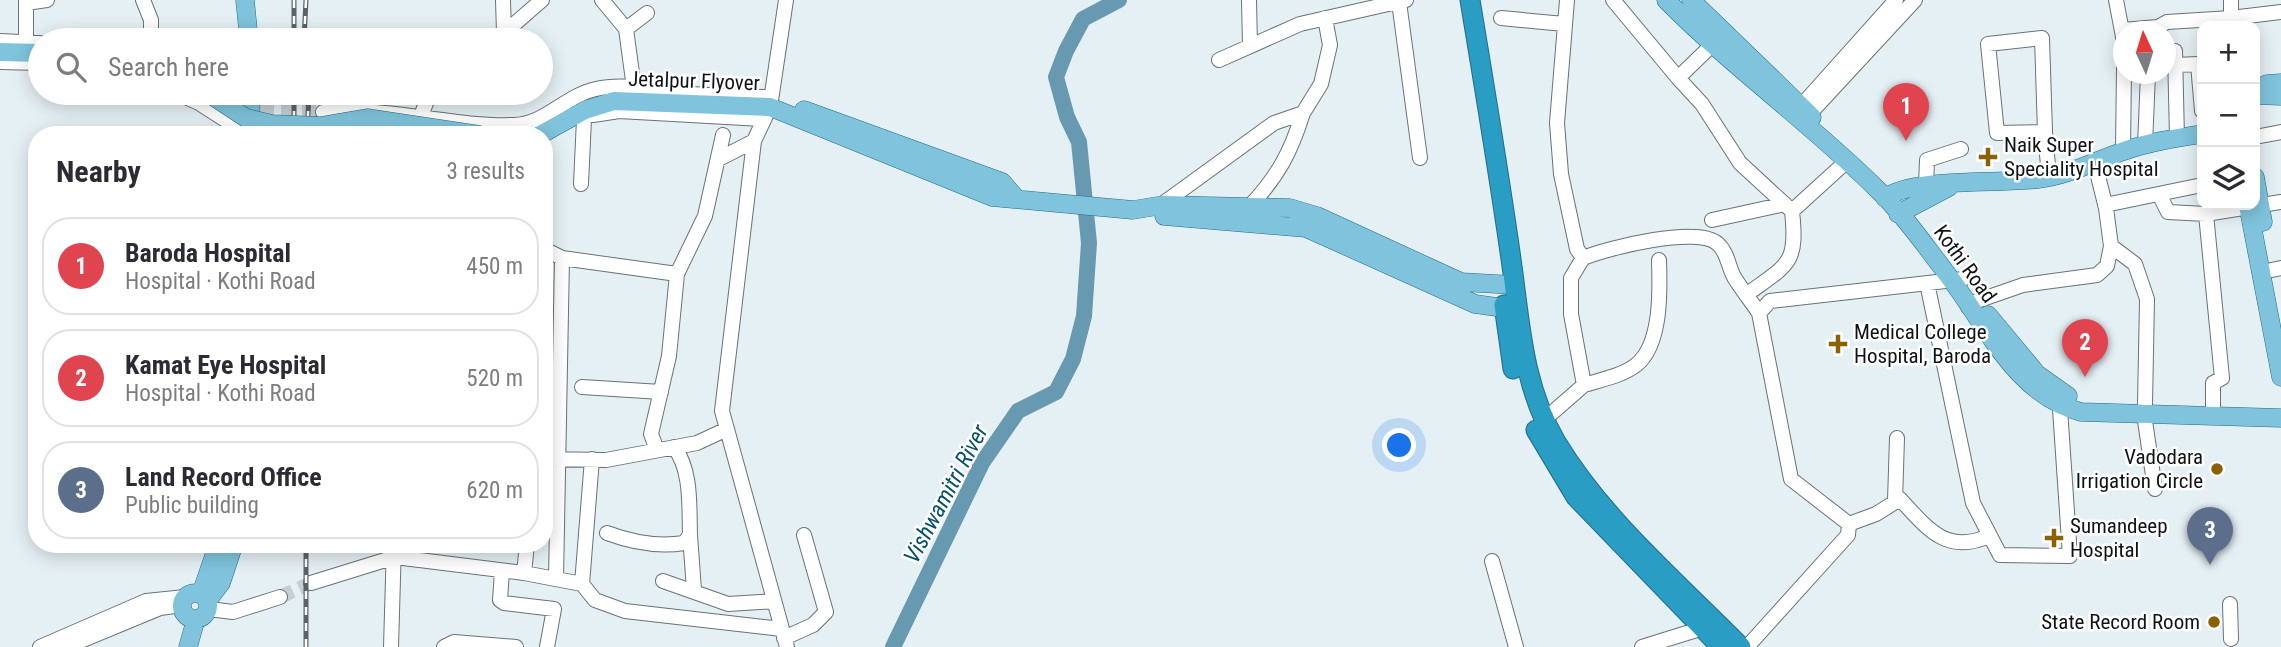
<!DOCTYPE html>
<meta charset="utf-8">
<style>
:root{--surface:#fff;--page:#f7f7f7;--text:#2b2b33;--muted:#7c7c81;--line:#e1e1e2;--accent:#8c6004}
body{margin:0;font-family:"Roboto Condensed",sans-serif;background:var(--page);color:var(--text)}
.controls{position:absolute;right:21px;top:21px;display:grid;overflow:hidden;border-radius:14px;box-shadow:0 4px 18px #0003}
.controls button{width:63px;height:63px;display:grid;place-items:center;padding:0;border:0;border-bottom:2px solid var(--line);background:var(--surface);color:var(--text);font:35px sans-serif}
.compass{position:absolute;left:2113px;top:21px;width:63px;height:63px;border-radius:50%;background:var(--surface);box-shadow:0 4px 18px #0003;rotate:356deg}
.you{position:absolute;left:1400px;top:446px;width:24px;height:24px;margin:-18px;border:5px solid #fff;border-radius:50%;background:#1a73e8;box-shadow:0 0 0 10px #1a73e833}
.badge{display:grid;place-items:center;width:46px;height:46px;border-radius:50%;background:var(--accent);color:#fff;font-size:23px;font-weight:700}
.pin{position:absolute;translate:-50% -58px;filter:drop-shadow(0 2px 4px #0008)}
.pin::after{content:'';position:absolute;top:37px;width:24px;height:21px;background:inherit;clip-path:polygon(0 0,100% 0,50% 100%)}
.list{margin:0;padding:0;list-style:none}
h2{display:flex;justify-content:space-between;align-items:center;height:91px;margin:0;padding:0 28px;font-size:30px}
h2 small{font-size:23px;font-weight:400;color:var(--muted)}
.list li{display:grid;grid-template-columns:46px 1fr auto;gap:21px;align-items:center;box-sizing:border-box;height:98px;margin:0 14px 14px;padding:0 14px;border:2px solid var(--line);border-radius:28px}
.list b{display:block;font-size:26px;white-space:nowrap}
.list p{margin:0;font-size:23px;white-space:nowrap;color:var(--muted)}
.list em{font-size:23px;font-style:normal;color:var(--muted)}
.icon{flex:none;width:38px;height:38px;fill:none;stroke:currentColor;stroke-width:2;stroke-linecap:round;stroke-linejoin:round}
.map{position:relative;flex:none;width:2281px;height:647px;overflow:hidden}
.search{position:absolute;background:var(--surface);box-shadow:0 4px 18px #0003;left:28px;top:28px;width:525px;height:77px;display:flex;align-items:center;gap:18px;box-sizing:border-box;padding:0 24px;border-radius:38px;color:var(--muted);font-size:26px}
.panel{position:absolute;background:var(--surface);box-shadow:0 4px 18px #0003;left:28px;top:126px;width:525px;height:427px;border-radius:28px}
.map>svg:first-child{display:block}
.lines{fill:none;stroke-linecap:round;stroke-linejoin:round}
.river{stroke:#679ab0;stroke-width:16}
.minor-tunnel{stroke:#c5cfd3;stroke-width:14;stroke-dasharray:14 7;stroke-linecap:butt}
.minor-casing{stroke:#687277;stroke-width:16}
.major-casing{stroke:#216d87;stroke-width:19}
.highway-casing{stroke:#216d87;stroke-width:21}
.minor{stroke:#fff;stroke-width:14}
.major{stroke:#7fc4dc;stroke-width:18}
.highway{stroke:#2a9dc5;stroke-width:19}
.rail-casing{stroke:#5c6366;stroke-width:5}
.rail{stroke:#fff;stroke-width:2.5;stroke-dasharray:8;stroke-linecap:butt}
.major-bridge-casing{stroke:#216d87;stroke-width:19;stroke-linecap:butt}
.major-bridge{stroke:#7fc4dc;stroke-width:18}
.poi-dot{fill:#8c6004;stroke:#fff;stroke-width:2.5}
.labels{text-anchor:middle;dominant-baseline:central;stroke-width:5;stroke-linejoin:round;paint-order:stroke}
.street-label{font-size:21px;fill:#0f1315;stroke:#fff}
.poi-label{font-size:21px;fill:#0f1315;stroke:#fff;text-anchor:start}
.water-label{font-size:23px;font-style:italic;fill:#075067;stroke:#fff}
</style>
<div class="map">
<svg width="2281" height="647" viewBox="0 0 2281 647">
<rect width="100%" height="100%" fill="#e5f0f5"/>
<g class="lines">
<path class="river" d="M 893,647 L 982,463 L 1018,411 L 1056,392 L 1073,359 L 1084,316 L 1089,243 L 1079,142 L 1067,117 L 1056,77 L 1066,51 L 1083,19 L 1119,0"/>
<path class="minor-tunnel" d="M 260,111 L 323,112
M 280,597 L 311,583"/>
<g class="minor-casing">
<path id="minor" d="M 143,0 L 151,20 L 151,40
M 503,0 L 504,33
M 602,0 L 626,29 L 634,88
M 786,0 L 770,107 L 754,141 L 722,411 L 787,647
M 1249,0 L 1250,46
M 1613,0 L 1678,78
M 2116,0 L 2124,42
M 2231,0 L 2231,18 L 2281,12
M 1399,2 L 1420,158
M 26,3 L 47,0
M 1501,18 L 1564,24
M 2158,27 L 2167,22 L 2231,18 L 2232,26
M 626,29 L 647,13
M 2122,30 L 2158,27 L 2159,32
M 496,40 L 542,0
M 0,41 L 40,43
M 26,42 L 26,0
M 1711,46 L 1678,78 L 1702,104 L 1740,163 L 1792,211 C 1798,265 1788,264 1746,295
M 2166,51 L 2175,51 L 2177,138
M 1219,60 L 1300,24 L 1406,0
M 0,62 L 40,63
M 2175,65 L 2198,64 L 2202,111
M 176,93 L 199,103 L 249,135
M 323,112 C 388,106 450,127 514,125 C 546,124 566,95 596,89 C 625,82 662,91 691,94 C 718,96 745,97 771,97
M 1794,114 L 1896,0
M 593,115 L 619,111 L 762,119
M 421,116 L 430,93
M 1802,122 L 1915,0
M 2045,132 L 2042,38 L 1988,44 L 1997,133 L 2045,132 L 2049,177
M 2255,137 L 2281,132
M 2145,145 L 2148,74
M 2123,151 L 2124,68
M 719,159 L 754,141
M 2095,164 L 2106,208 L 2111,246 L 2135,264 L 2147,299 L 2145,404
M 581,184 L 584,119
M 1926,186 L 1927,160 L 1961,149
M 2159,194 L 2168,212 L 2206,214
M 1161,205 L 1274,123 L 1303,113 L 1321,84 L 1330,45 L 1325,18
M 2105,205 L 2202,185
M 1250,206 C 1278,176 1291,152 1303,113
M 1792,211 L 1847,161
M 1712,220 L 1785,204
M 544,249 L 562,258
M 1583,258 C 1607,248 1699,225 1718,244 C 1728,253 1728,266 1734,277 C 1742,290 1751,301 1759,313
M 2262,272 L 2281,268
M 1927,283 L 1973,503 L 2000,555 L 2070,556 L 2059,394
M 1968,307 L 1977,301 L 2023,285 L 2097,275 L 2107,266 L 2111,246
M 1584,385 C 1600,380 1622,376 1636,365 C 1662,345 1660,289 1659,260
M 582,387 L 661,392
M 2213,406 L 2213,383 L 2222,378 L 2206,214 L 2281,202
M 2144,414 L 2155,489
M 1545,419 L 1584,385 L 1571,314 L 1571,278 L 1583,258 L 1577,249 L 1561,174 L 1557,123 L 1567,0
M 657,450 L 651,434 L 669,356 L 677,274
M 544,459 L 606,460 L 697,443 L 727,429
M 1895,501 L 1897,438
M 1849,524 L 1876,514 L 1900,499 C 1927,528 1946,555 1989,536
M 607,533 C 631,542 658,547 684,543 L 690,535 C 689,507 692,470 674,447
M 690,535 L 694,590
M 1492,561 L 1516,647
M 502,571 L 500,600 L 504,603 L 554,609 L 547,647
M 524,573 L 527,544
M 556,579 L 562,258 L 677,274 L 705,216 L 723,135
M 663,581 L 728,604 L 774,601
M 311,583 L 395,557 L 524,573 L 582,584 L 595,600 L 625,611 L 782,629
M 582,584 L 592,459
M 2230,604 L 2231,639
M 209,609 L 233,612 L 280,597
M 784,638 L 813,625 L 826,612 L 804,535
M 40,647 L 146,601 L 185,597
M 66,647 L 160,608 L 182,605
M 391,647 L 394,544
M 444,647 L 454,642 L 516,647
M 1642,647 L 1703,628
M 1747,647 L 1848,535 L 1849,524 L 1791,479 L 1759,313 L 1770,301 L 1963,279"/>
</g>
<g class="major-casing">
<path id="major" d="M 245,0 L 249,40
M 1666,0 C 1734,69 1812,124 1880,192 C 1905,216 1926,247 1947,274 C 1986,324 2015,395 2081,412 L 2281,418
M 1691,0 L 1812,117
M 0,52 L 40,53
M 2255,92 L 2267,84 L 2281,83
M 2255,95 L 2281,96
M 804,110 L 1002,182 L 1015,197
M 250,135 L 251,93
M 540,135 L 585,110 L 614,101 L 770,107 L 992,197 L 1133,210 L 1163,205 L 1290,208 L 1317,216 L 1461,282 L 1514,285
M 2255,177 L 2263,222
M 1885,198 C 1912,177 2001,184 2038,179 C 2070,175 2094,161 2124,151 C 2149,142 2176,138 2202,134
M 2248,205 L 2281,377
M 1898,214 L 1949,187
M 1164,216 L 1306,228 L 1475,304 L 1504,308 L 1517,305
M 1988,315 L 2037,374 L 2068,396
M182 606a13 13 0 1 1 26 0a13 13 0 1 1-26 0Z
M 201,594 L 218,544
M 208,600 L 221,583 L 234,544
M 188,647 L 196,619"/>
</g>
<g class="highway-casing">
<path id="highway" d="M 1470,0 C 1484,84 1498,168 1510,252 C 1520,318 1521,383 1556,442 C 1604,521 1677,582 1741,647
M 1504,305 L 1513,369
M 1536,430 L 1576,497 L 1721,647"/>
</g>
<use href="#minor" class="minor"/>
<use href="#major" class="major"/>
<use href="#highway" class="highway"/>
<g class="rail-casing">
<path id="rail" d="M 294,0 L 294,38
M 304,40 L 306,0
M 294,135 L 294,93
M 307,135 L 309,93
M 306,647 L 306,544"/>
</g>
<use href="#rail" class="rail"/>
<g class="major-bridge-casing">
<path id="major-bridge" d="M 208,93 L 246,118 L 272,124 L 320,126 L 367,118 L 480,135"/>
</g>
<use href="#major-bridge" class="major-bridge"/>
</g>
<g class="poi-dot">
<path d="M1984.5 146.5h7v7h7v7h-7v7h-7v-7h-7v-7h7z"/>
<path d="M1834.5 333.5h7v7h7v7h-7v7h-7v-7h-7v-7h7z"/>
<circle cx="2217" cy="469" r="7"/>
<path d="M2050.5 527.5h7v7h7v7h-7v7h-7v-7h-7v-7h7z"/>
<circle cx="2214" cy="622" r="7"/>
</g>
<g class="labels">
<g class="street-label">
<text transform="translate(694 81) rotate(2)">Jetalpur Flyover</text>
<text transform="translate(1965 264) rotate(54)">Kothi Road</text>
</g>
<g class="poi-label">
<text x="2004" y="145">Naik Super<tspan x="2004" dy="24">Speciality Hospital</tspan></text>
<text x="1854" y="332">Medical College<tspan x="1854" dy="24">Hospital, Baroda</tspan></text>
<text x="2203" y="457" text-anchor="end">Vadodara<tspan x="2203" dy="24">Irrigation Circle</tspan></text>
<text x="2070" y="526">Sumandeep<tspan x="2070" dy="24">Hospital</tspan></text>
<text x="2200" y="622" text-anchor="end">State Record Room</text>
</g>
<g class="water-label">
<text transform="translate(946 494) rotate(-62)">Vishwamitri River</text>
</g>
</g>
</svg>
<div class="controls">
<button>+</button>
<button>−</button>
<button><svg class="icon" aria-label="layers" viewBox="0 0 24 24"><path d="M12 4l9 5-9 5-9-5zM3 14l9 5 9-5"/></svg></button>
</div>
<svg class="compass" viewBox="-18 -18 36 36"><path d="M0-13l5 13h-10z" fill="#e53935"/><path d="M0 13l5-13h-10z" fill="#7c7c81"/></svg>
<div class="you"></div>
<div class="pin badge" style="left:1906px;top:141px;background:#e0444e">1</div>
<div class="pin badge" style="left:2085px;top:377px;background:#e0444e">2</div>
<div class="pin badge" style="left:2210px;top:565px;background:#5c6f8a">3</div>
<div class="search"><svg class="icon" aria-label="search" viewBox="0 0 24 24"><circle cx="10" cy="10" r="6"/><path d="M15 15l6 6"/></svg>Search here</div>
<section class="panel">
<h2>Nearby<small>3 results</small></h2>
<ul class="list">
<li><span class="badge" style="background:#e0444e">1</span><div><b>Baroda Hospital</b><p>Hospital · Kothi Road</p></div><em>450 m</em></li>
<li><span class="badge" style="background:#e0444e">2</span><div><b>Kamat Eye Hospital</b><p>Hospital · Kothi Road</p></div><em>520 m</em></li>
<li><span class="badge" style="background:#5c6f8a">3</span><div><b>Land Record Office</b><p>Public building</p></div><em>620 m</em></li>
</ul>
</section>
</div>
